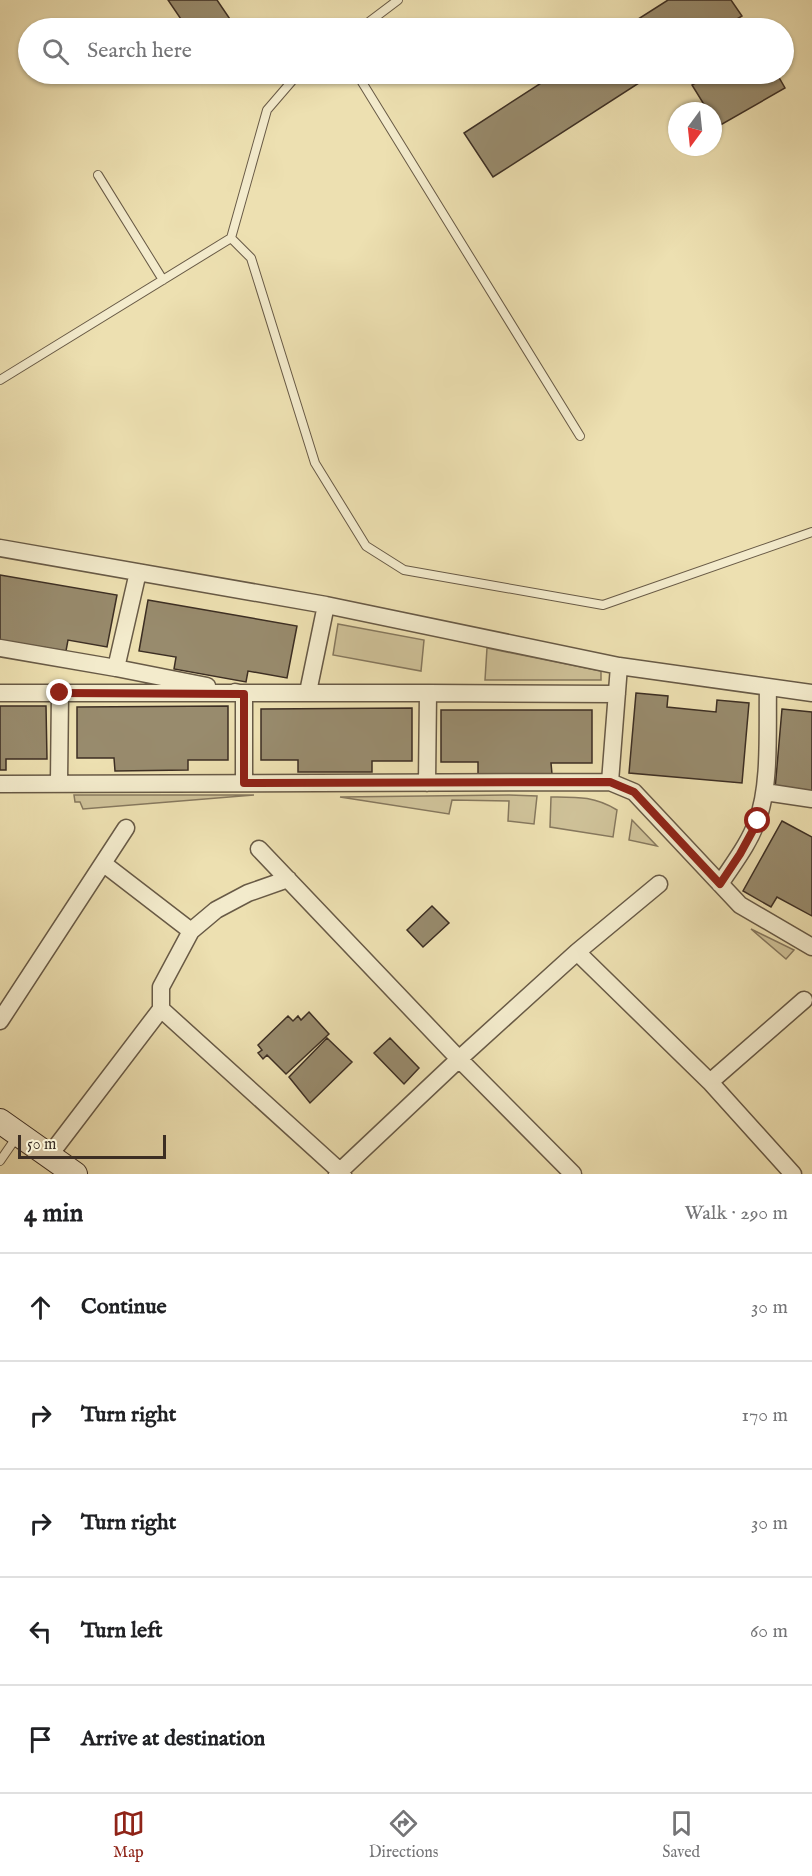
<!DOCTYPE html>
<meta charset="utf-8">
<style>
:root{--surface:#fff;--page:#f6f6f6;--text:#202124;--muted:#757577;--line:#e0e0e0;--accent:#8f2418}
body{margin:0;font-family:"IM FELL English",serif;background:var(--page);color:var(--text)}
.compass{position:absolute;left:668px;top:102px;width:54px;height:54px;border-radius:50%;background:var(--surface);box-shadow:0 2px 4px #0004;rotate:195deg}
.scale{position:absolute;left:18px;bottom:15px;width:148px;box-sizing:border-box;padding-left:6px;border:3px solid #3c2e23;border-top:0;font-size:16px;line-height:21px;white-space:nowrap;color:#3c2e23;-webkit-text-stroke:4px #f3ebcc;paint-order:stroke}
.stop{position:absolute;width:18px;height:18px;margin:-14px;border:4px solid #8f2418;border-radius:50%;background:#fff}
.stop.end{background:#8f2418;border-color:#fff;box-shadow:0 2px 6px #0008}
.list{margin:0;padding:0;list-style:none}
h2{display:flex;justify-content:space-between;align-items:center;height:78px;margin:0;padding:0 24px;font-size:26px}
h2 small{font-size:20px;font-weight:400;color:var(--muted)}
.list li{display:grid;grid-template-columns:39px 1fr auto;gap:18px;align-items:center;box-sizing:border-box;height:108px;padding:0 24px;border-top:2px solid var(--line)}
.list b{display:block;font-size:22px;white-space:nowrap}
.list em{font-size:20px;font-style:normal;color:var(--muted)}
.icon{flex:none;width:33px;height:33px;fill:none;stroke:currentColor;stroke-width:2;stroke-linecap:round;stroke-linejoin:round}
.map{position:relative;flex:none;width:812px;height:1174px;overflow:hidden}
.search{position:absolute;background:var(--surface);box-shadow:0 2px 4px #0004;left:18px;right:18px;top:18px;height:66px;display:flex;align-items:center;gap:15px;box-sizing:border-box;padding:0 21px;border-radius:33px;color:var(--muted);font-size:22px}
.sheet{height:618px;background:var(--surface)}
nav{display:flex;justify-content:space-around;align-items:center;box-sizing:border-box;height:84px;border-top:2px solid var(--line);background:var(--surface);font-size:16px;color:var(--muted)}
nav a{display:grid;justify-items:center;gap:3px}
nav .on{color:var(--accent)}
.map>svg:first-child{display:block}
.green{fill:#cfc299;stroke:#86785e;stroke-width:1.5}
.building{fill:#988b6d;stroke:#3c2e23;stroke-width:1.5}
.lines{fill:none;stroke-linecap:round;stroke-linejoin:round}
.lane-casing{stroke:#685a46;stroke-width:10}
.street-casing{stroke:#685a46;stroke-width:19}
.secondary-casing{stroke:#3c2e23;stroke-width:26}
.lane{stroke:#f3ebcc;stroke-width:8}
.street{stroke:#f3ebcc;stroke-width:16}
.secondary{stroke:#f3ebcc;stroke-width:24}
.route{stroke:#8f2418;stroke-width:8}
</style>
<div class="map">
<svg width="812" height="1174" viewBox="0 0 812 1174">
<rect width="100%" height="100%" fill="#ede0b1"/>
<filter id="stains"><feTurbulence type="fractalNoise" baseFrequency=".00333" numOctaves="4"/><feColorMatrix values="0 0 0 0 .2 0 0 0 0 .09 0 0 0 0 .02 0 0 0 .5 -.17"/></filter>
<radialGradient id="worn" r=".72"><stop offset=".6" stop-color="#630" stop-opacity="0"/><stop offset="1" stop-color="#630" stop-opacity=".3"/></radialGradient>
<path class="green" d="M 338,624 L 424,640 L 421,671 L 333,655 Z
M 487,648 L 601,671 L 601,680 L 485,680 Z
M 74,795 L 254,795 L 83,809 L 80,802 L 75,802 Z
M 509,795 L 537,796 L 534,824 L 508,821 L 509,801 L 452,800 L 449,814 L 340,797 Z
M 551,797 C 577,797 594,796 617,810 L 613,837 L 550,827 Z
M 632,820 L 657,846 L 629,840 Z
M 751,929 L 794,950 L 786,959 Z"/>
<path class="building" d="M 168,0 L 217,0 L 236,28 L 187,28 Z
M 668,0 L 731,0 L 742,16 L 722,28 L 624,28 Z
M 555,74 L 653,74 L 493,177 L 464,133 Z
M 712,74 L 777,74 L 785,88 L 717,127 L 713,120 L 713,111 L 708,111 L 692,85 Z
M 0,575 L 117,595 L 107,647 L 68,640 L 66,651 L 0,640 Z
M 148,600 L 297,626 L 287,678 L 248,671 L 246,682 L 174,669 L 176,657 L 139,651 Z
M 636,693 L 668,696 L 667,707 L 716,712 L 717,700 L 749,703 L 742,783 L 629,773 Z
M 0,706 L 46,706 L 47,759 L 6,759 L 6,770 L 0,770 Z
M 228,706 L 228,760 L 188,760 L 188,770 L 115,771 L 114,758 L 77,758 L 77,707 Z
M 412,708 L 412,761 L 372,761 L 372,772 L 298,772 L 298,760 L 261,760 L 261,709 Z
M 782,709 L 812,712 L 812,793 L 775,789 Z
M 441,710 L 592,710 L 592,763 L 551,763 L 552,774 L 478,774 L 478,762 L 441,762 Z
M 782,821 L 812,837 L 812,916 L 777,897 L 771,907 L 743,891 Z
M 432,906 L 449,923 L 423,947 L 407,930 Z
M 309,1012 L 329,1034 L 286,1074 L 267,1055 L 263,1059 L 258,1053 L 262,1050 L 258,1045 L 288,1016 L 293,1021 L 298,1016 L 301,1020 Z
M 327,1038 L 352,1062 L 310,1103 L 289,1077 Z
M 390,1038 L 419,1068 L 404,1084 L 374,1053 Z"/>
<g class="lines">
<g class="lane-casing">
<path id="lane" d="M 361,28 L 398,0
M 357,74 L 580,436
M 98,175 L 163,280
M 231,238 L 251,258 L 315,463 L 366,546 L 404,570 L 603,605 L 812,532
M 0,380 L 231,238 L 267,110 L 298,74
M 0,1161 L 18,1135"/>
</g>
<g class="street-casing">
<path id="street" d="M 0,548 L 326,605 L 619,666 L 812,693
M 0,648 L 116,668 L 207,686
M 116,668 L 138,572
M 235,692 L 244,694 L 244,783
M 308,692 L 326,605
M 0,693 L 428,693 L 427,783
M 428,693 L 617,694
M 59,782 L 60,693
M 610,782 L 619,666
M 0,784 L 610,782 L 634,792 L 740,905 L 812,947
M 765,792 L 812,799
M 259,849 L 459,1059 L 573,1174
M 104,864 L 191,931
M 288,879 L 248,893 L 216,910 L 191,931 L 161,987 L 161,1009 L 343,1174
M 720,884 C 733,864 749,844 757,821 C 771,786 767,726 768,688
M 577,952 L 710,1082 L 793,1174
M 0,1021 L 126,828
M 710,1082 L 804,1000
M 49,1156 L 161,1009
M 337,1174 L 459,1059 L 577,952 L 659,884"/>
</g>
<g class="secondary-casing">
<path id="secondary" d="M 0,1121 L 75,1174"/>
</g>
<use href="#lane" class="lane"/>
<use href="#street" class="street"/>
<use href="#secondary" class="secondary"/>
</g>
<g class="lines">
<path class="route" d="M 60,693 L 244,694 L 244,783 L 610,782 L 634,792 L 720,884 L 740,854 L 758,821"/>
</g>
<rect width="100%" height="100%" filter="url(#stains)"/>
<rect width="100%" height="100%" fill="url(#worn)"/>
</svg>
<svg class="compass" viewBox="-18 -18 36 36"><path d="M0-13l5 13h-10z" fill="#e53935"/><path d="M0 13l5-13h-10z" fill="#757577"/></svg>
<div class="scale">50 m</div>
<div class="stop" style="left:758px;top:821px"></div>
<div class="stop end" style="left:60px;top:693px"></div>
<div class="search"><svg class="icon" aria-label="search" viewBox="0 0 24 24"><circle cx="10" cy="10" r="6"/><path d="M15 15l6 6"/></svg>Search here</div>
</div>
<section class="sheet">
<h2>4 min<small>Walk · 290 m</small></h2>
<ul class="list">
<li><svg class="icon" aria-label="ahead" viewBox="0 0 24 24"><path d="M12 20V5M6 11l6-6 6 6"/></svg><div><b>Continue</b></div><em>30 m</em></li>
<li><svg class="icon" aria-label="right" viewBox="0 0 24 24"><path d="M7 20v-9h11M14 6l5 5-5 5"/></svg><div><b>Turn right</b></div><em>170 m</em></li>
<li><svg class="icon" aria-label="right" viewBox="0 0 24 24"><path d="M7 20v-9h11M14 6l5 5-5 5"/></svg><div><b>Turn right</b></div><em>30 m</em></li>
<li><svg class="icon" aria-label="left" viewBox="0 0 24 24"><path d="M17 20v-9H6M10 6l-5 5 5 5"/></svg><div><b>Turn left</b></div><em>60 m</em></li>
<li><svg class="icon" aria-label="arrive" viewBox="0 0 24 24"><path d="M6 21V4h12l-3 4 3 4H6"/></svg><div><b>Arrive at destination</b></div></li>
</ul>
</section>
<nav>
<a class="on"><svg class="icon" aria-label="map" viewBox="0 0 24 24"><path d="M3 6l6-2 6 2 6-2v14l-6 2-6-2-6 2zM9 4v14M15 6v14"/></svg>Map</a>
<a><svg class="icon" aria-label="directions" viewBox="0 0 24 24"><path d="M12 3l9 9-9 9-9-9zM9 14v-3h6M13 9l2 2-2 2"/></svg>Directions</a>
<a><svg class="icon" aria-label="saved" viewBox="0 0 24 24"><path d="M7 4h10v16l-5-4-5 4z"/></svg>Saved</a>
</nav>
